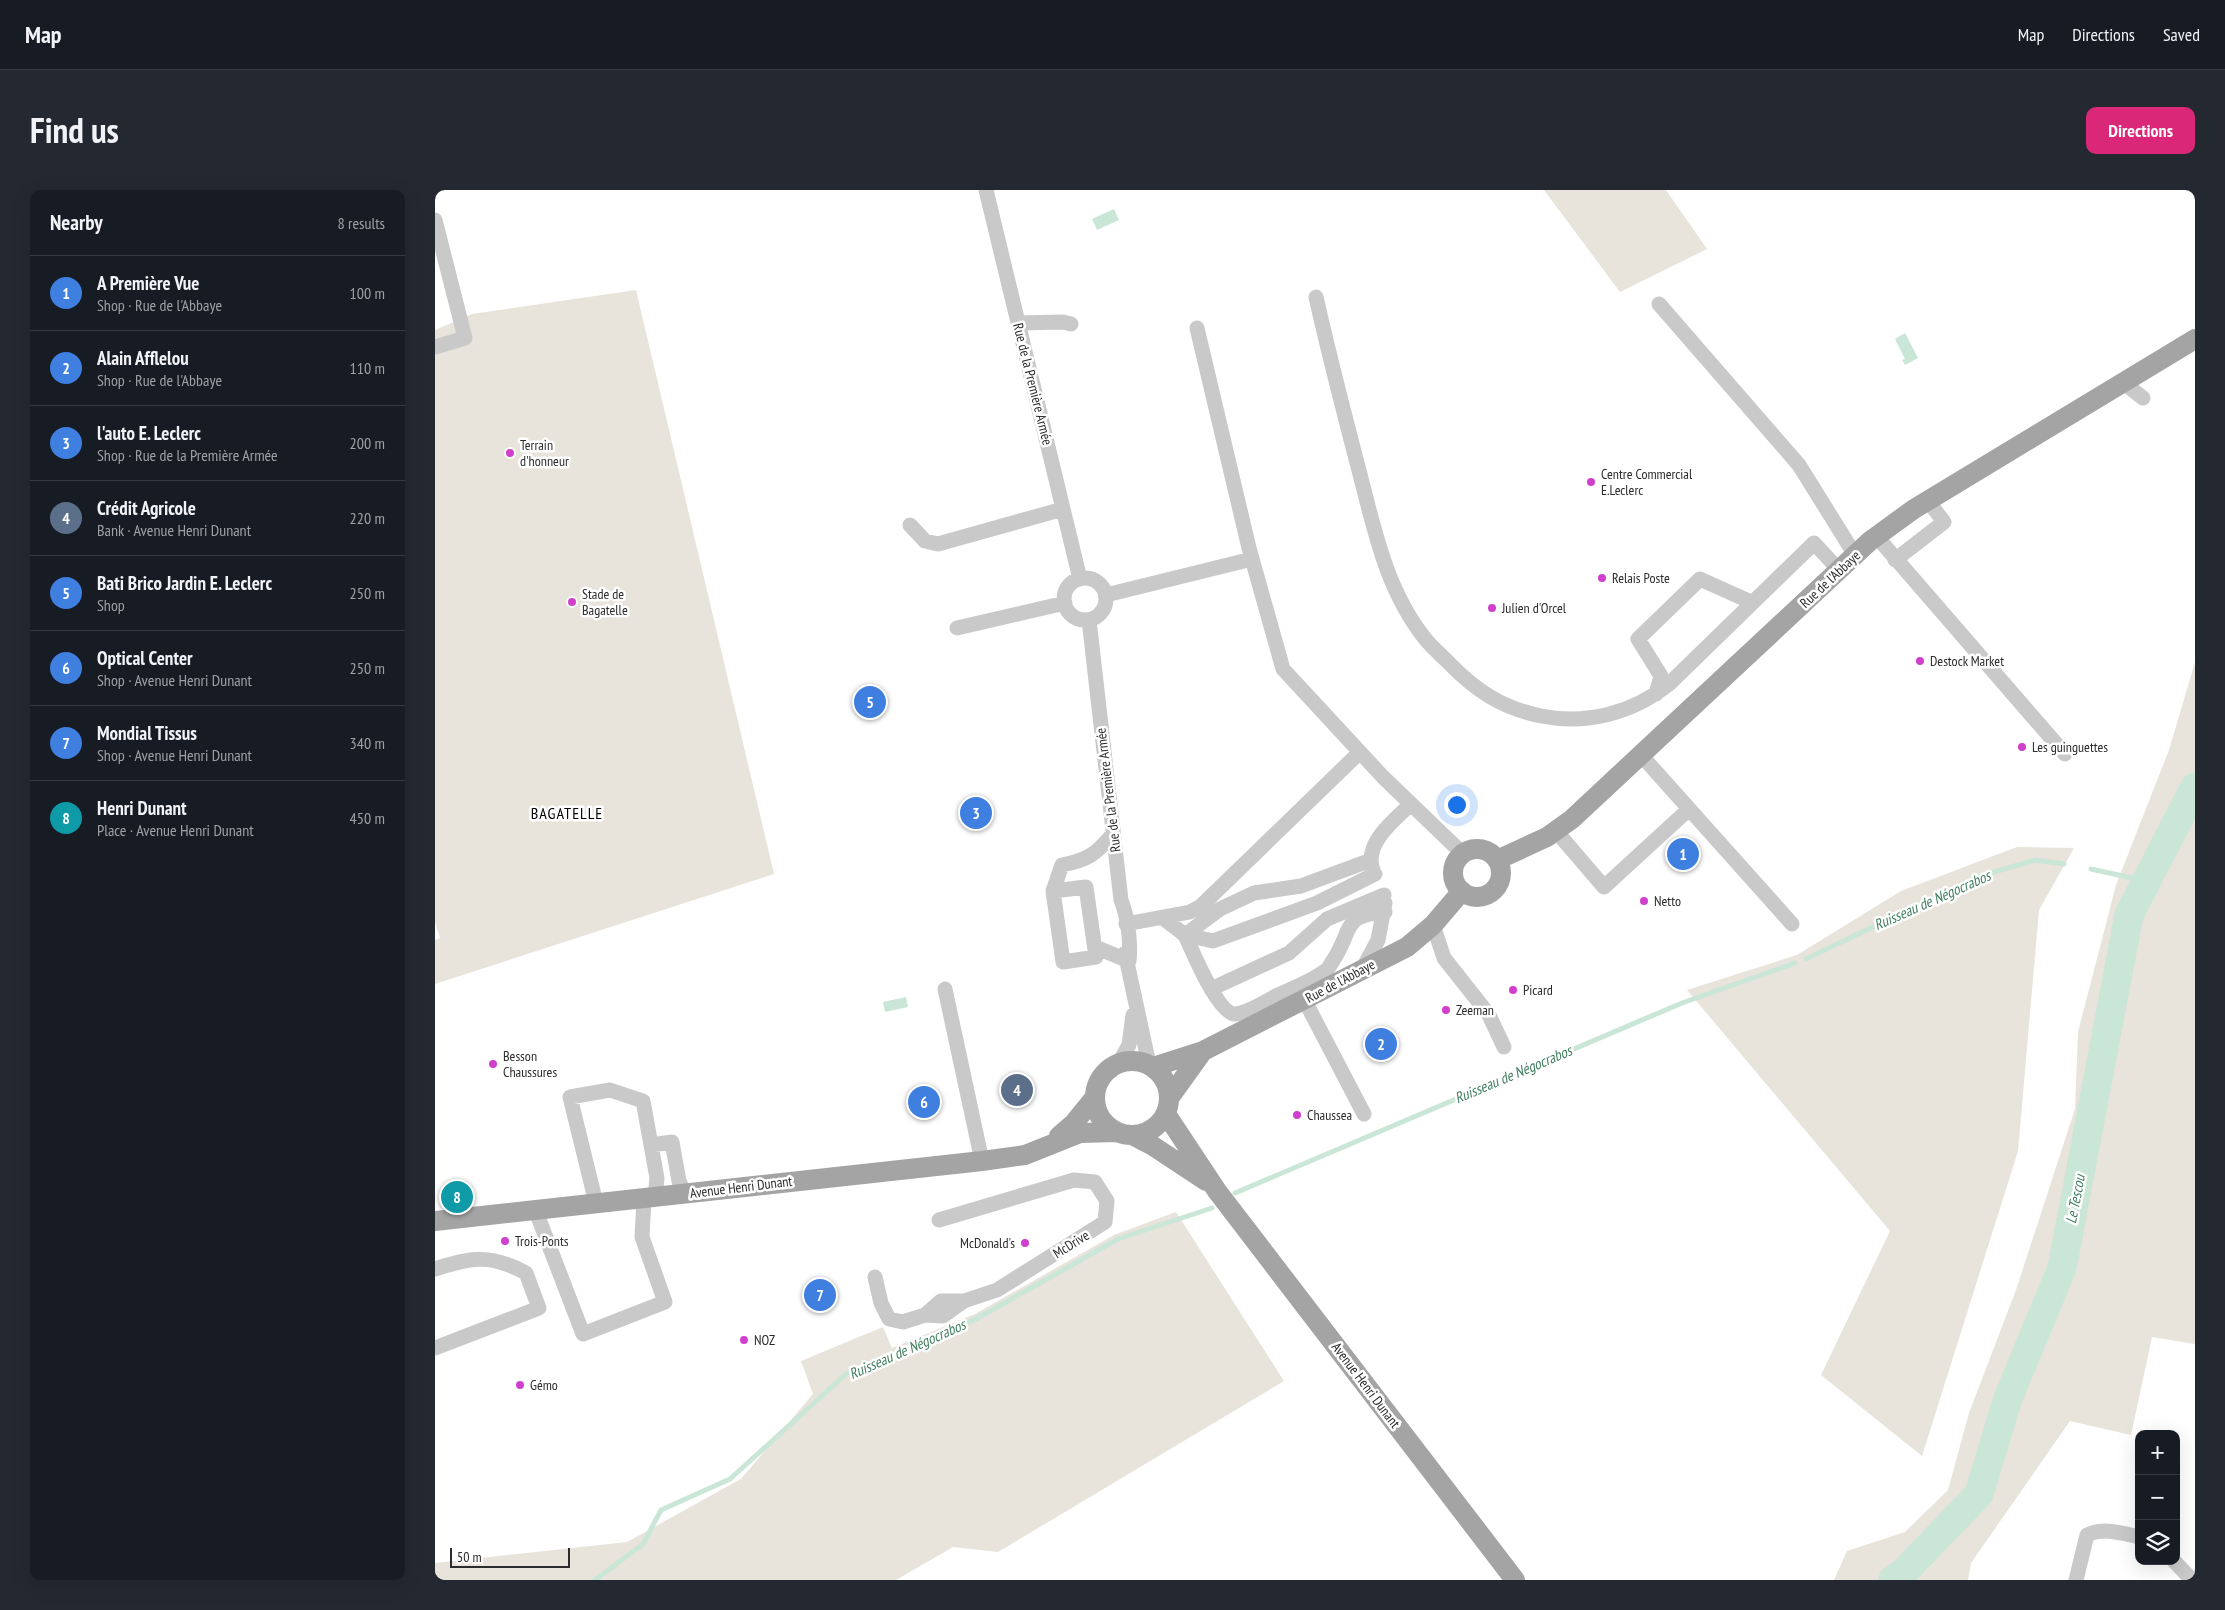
<!DOCTYPE html>
<meta charset="utf-8">
<style>
:root{--surface:#171b24;--page:#242831;--text:#f1f3f6;--muted:#9ea1a6;--line:#363941;--accent:#db2777}
body{margin:0;font-family:"PT Sans Narrow",sans-serif;background:var(--page);color:var(--text)}
.controls{position:absolute;right:15px;bottom:15px;display:grid;overflow:hidden;border-radius:10px;box-shadow:0 5px 20px #0002}
.controls button{width:45px;height:45px;display:grid;place-items:center;padding:0;border:0;border-bottom:1px solid var(--line);background:var(--surface);color:var(--text);font:25px sans-serif}
.scale{position:absolute;left:15px;bottom:12px;width:120px;box-sizing:border-box;padding-left:5px;border:2px solid #2c2c2c;border-top:0;font-size:14px;line-height:18px;white-space:nowrap;color:#2c2c2c;-webkit-text-stroke:4px #fff;paint-order:stroke}
.you{position:absolute;left:1021px;top:614px;width:18px;height:18px;margin:-12px;border:4px solid #fff;border-radius:50%;background:#1a73e8;box-shadow:0 0 0 8px #1a73e833}
.badge{display:grid;place-items:center;width:32px;height:32px;border-radius:50%;background:var(--accent);color:#fff;font-size:16px;font-weight:700}
.pin{position:absolute;translate:-50% -50%;border:2px solid #fff;box-shadow:0 1px 5px #0006}
.list{margin:0;padding:0;list-style:none}
h2{display:flex;justify-content:space-between;align-items:center;height:65px;margin:0;padding:0 20px;font-size:21px}
h2 small{font-size:16px;font-weight:400;color:var(--muted)}
.list li{display:grid;grid-template-columns:32px 1fr auto;gap:15px;align-items:center;box-sizing:border-box;height:75px;padding:0 20px;border-top:1px solid var(--line)}
.list b{display:block;font-size:19px;white-space:nowrap}
.list p{margin:0;font-size:16px;white-space:nowrap;color:var(--muted)}
.list em{font-size:16px;font-style:normal;color:var(--muted)}
.icon{flex:none;width:28px;height:28px;fill:none;stroke:currentColor;stroke-width:2;stroke-linecap:round;stroke-linejoin:round}
.map{position:relative;flex:none;width:1760px;height:1390px;overflow:hidden;border-radius:10px}
header{display:flex;align-items:center;gap:30px;box-sizing:border-box;height:70px;padding:0 25px;background:var(--surface);border-bottom:1px solid var(--line)}
header strong{font-size:24px}
nav{display:flex;gap:28px;margin-inline-start:auto;font-size:18px}
.intro{display:flex;align-items:center;justify-content:space-between;box-sizing:border-box;height:120px;padding:0 30px}
h1{margin:0;font-size:35px}
.button{padding:12px 22px;border-radius:10px;background:var(--accent);color:#fff;font-size:18px;font-weight:700}
main{display:flex;gap:30px;padding:0 30px}
aside{flex:1;background:var(--surface);border-radius:10px;box-shadow:0 5px 20px #0002}
.map>svg:first-child{display:block}
.green{fill:#e8e3db}
.water{fill:#c9e6d7}
.lines{fill:none;stroke-linecap:round;stroke-linejoin:round}
.stream{stroke:#c9e6d7;stroke-width:5}
.river{stroke:#c9e6d7;stroke-width:29}
.minor{stroke:#c9c9c9;stroke-width:15}
.major{stroke:#a4a4a4;stroke-width:20}
.poi-dot{fill:#d140cd;stroke:#fff;stroke-width:2}
.labels{text-anchor:middle;dominant-baseline:central;stroke-width:5;stroke-linejoin:round;paint-order:stroke}
.street-label{font-size:14px;fill:#2c2c2c;stroke:#fff}
.poi-label{font-size:14px;fill:#2c2c2c;stroke:#fff;text-anchor:start}
.water-label{font-size:15px;font-style:italic;fill:#417f60;stroke:#fff}
.quarter-label{font-size:16px;letter-spacing:1px;fill:#000;stroke:#fff}
</style>
<header>
<strong>Map</strong>
<nav><a>Map</a><a>Directions</a><a>Saved</a></nav>
</header>
<div class="intro"><h1>Find us</h1><a class="button">Directions</a></div>
<main>
<aside>
<h2>Nearby<small>8 results</small></h2>
<ul class="list">
<li><span class="badge" style="background:#3f7fe0">1</span><div><b>A Première Vue</b><p>Shop · Rue de l'Abbaye</p></div><em>100 m</em></li>
<li><span class="badge" style="background:#3f7fe0">2</span><div><b>Alain Afflelou</b><p>Shop · Rue de l'Abbaye</p></div><em>110 m</em></li>
<li><span class="badge" style="background:#3f7fe0">3</span><div><b>l'auto E. Leclerc</b><p>Shop · Rue de la Première Armée</p></div><em>200 m</em></li>
<li><span class="badge" style="background:#5c6f8a">4</span><div><b>Crédit Agricole</b><p>Bank · Avenue Henri Dunant</p></div><em>220 m</em></li>
<li><span class="badge" style="background:#3f7fe0">5</span><div><b>Bati Brico Jardin E. Leclerc</b><p>Shop</p></div><em>250 m</em></li>
<li><span class="badge" style="background:#3f7fe0">6</span><div><b>Optical Center</b><p>Shop · Avenue Henri Dunant</p></div><em>250 m</em></li>
<li><span class="badge" style="background:#3f7fe0">7</span><div><b>Mondial Tissus</b><p>Shop · Avenue Henri Dunant</p></div><em>340 m</em></li>
<li><span class="badge" style="background:#0f9aa8">8</span><div><b>Henri Dunant</b><p>Place · Avenue Henri Dunant</p></div><em>450 m</em></li>
</ul>
</aside>
<div class="map">
<svg width="1760" height="1390" viewBox="0 0 1760 1390">
<rect width="100%" height="100%" fill="#fff"/>
<path class="green" d="M 1109,0 L 1231,0 L 1272,59 L 1185,102 Z
M 201,100 L 339,684 L 0,794 L 0,750 L 5,748 L 0,732 L 0,140 L 37,124 Z
M 1760,472 L 1760,1154 L 1717,1147 L 1696,1245 L 1635,1231 L 1536,1373 L 1533,1390 L 1399,1390 L 1412,1361 L 1470,1342 L 1513,1300 L 1534,1223 L 1581,1100 L 1640,919 L 1643,842 L 1681,695 L 1734,560 Z
M 1582,657 L 1639,658 L 1604,720 L 1583,961 L 1487,1266 L 1386,1185 L 1455,1041 L 1252,800 L 1362,765 L 1466,701 Z
M 741,1022 L 849,1191 L 563,1362 L 518,1357 L 461,1390 L 0,1390 L 0,1373 L 192,1352 L 306,1289 L 378,1204 L 366,1171 L 448,1137 L 457,1158 L 540,1124 L 679,1045 Z"/>
<path class="water" d="M 679,19 L 684,30 L 662,40 L 657,29 Z
M 1470,143 L 1483,168 L 1470,175 L 1467,170 L 1470,169 L 1460,149 Z
M 471,807 L 473,817 L 450,822 L 448,812 Z"/>
<g class="lines">
<path class="stream" d="M 1656,679 L 1711,691
M 1371,769 L 1542,687 L 1600,670 L 1629,674
M 800,1003 L 1247,813 L 1360,773
M 160,1390 L 208,1354 L 226,1320 L 295,1289 L 411,1184 L 541,1129 L 683,1049 L 777,1018"/>
<path class="river" d="M 1458,1390 L 1468,1383 L 1544,1304 L 1573,1208 L 1627,1078 L 1694,725 L 1760,597"/>
<path class="minor" d="M 551,0 L 645,389
M 0,30 L 30,148 L 0,157
M 881,107 C 893,161 907,215 921,269 C 938,332 949,399 992,451 C 998,458 1006,465 1013,472 C 1041,501 1067,518 1106,526 C 1152,535 1198,523 1234,494 L 1379,353 L 1404,380
M 1224,114 L 1364,275 L 1420,365
M 583,133 L 628,132 L 636,134
M 762,138 L 814,358 L 848,479 L 948,587 L 1028,664
M 1689,193 L 1708,208
M 475,335 L 490,351 L 503,354 L 628,319
M 1442,347 L 1630,564
M 1460,370 L 1509,332 L 1493,311
M629 409a21 21 0 1 1 42 0a21 21 0 1 1-42 0Z
M 671,405 L 817,369
M 654,430 L 686,710 C 693,727 696,753 694,771
M 522,438 L 630,413
M 1221,504 L 1226,486 L 1203,449 L 1265,389 L 1316,412
M 1206,565 L 1357,734
M 1121,641 L 1169,697 L 1253,620
M 938,680 C 928,654 959,630 976,614
M 618,701 L 651,697 L 661,767 L 628,772 L 618,701 L 627,675 C 653,670 661,664 678,644
M 728,728 L 750,745 L 778,751 L 882,713 L 940,684
M 691,734 L 755,722 L 766,716 L 925,562
M 998,735 L 1009,768 L 1054,825 L 1069,857
M 750,745 C 757,760 783,824 800,824 C 812,823 828,813 839,807 C 855,799 876,792 890,781 C 894,779 896,773 899,769 C 918,739 907,725 950,722
M 750,745 L 785,719 L 819,703 L 866,696 L 936,670
M 660,757 L 694,771
M 690,763 L 714,874
M 928,778 L 943,750 L 950,713
M 510,799 L 547,971
M 776,799 L 854,763 L 892,729 L 949,705
M 870,811 L 929,924
M 684,873 L 694,855 L 698,825
M 216,955 L 237,952 L 244,991 L 250,1004
M 161,1013 L 135,907 L 175,900 L 208,911 L 222,988 L 220,1008
M 100,1019 L 148,1144 L 230,1112 L 207,1047 L 209,1009
M 0,1079 C 37,1067 56,1064 91,1083 L 104,1118 L 0,1158
M 440,1087 L 446,1113 L 454,1129 L 468,1132 L 490,1125 L 508,1126 L 529,1111 L 562,1100 L 670,1032 L 672,1011 L 660,992 L 639,990 L 504,1030
M 490,1125 L 506,1111 L 529,1111
M 1739,1371 L 1757,1390
M 1641,1390 L 1652,1345 C 1669,1337 1686,1343 1704,1347"/>
<path class="major" d="M1018 683a24 24 0 1 1 48 0a24 24 0 1 1-48 0Z
M 1062,670 L 1112,647 L 1137,629 L 1435,351 L 1479,319 L 1760,149
M660 908a37 37 0 1 1 74 0a37 37 0 1 1-74 0Z
M 718,877 L 768,861 L 972,757 L 998,735 L 1027,701
M 735,907 L 768,861
M 731,924 L 782,1001 L 1080,1390
M 697,945 L 718,956 L 771,991
M 624,946 L 639,933 L 660,907
M 0,1031 L 547,971 L 590,965 L 645,943 L 682,942"/>
</g>
<g class="poi-dot">
<circle cx="75" cy="263" r="5"/>
<circle cx="1156" cy="292" r="5"/>
<circle cx="1167" cy="388" r="5"/>
<circle cx="137" cy="412" r="5"/>
<circle cx="1057" cy="418" r="5"/>
<circle cx="1485" cy="471" r="5"/>
<circle cx="1587" cy="557" r="5"/>
<circle cx="1209" cy="711" r="5"/>
<circle cx="1078" cy="800" r="5"/>
<circle cx="1011" cy="820" r="5"/>
<circle cx="58" cy="874" r="5"/>
<circle cx="862" cy="925" r="5"/>
<circle cx="70" cy="1051" r="5"/>
<circle cx="590" cy="1053" r="5"/>
<circle cx="309" cy="1150" r="5"/>
<circle cx="85" cy="1195" r="5"/>
</g>
<g class="labels">
<g class="street-label">
<text transform="translate(598 194) rotate(76)">Rue de la Première Armée</text>
<text transform="translate(1395 389) rotate(-43)">Rue de l'Abbaye</text>
<text transform="translate(673 600) rotate(-97)">Rue de la Première Armée</text>
<text transform="translate(905 791) rotate(-28)">Rue de l'Abbaye</text>
<text transform="translate(306 997) rotate(-7)">Avenue Henri Dunant</text>
<text transform="translate(636 1054) rotate(-32)">McDrive</text>
<text transform="translate(931 1195) rotate(53)">Avenue Henri Dunant</text>
</g>
<g class="poi-label">
<text x="85" y="255">Terrain<tspan x="85" dy="16">d'honneur</tspan></text>
<text x="1166" y="284">Centre Commercial<tspan x="1166" dy="16">E.Leclerc</tspan></text>
<text x="1177" y="388">Relais Poste</text>
<text x="147" y="404">Stade de<tspan x="147" dy="16">Bagatelle</tspan></text>
<text x="1067" y="418">Julien d'Orcel</text>
<text x="1495" y="471">Destock Market</text>
<text x="1597" y="557">Les guinguettes</text>
<text x="1219" y="711">Netto</text>
<text x="1088" y="800">Picard</text>
<text x="1021" y="820">Zeeman</text>
<text x="68" y="866">Besson<tspan x="68" dy="16">Chaussures</tspan></text>
<text x="872" y="925">Chaussea</text>
<text x="80" y="1051">Trois-Ponts</text>
<text x="580" y="1053" text-anchor="end">McDonald's</text>
<text x="319" y="1150">NOZ</text>
<text x="95" y="1195">Gémo</text>
</g>
<g class="water-label">
<text transform="translate(1497 710) rotate(-24)">Ruisseau de Négocrabos</text>
<text transform="translate(1078 884) rotate(-23)">Ruisseau de Négocrabos</text>
<text transform="translate(1640 1009) rotate(-79)">Le Tescou</text>
<text transform="translate(472 1159) rotate(-24)">Ruisseau de Négocrabos</text>
</g>
<g class="quarter-label">
<text x="132" y="623">BAGATELLE</text>
</g>
</g>
</svg>
<div class="controls">
<button>+</button>
<button>−</button>
<button><svg class="icon" aria-label="layers" viewBox="0 0 24 24"><path d="M12 4l9 5-9 5-9-5zM3 14l9 5 9-5"/></svg></button>
</div>
<div class="scale">50 m</div>
<div class="you"></div>
<div class="pin badge" style="left:1248px;top:664px;background:#3f7fe0">1</div>
<div class="pin badge" style="left:946px;top:854px;background:#3f7fe0">2</div>
<div class="pin badge" style="left:541px;top:623px;background:#3f7fe0">3</div>
<div class="pin badge" style="left:582px;top:900px;background:#5c6f8a">4</div>
<div class="pin badge" style="left:435px;top:512px;background:#3f7fe0">5</div>
<div class="pin badge" style="left:489px;top:912px;background:#3f7fe0">6</div>
<div class="pin badge" style="left:385px;top:1105px;background:#3f7fe0">7</div>
<div class="pin badge" style="left:22px;top:1007px;background:#0f9aa8">8</div>
</div>
</main>
